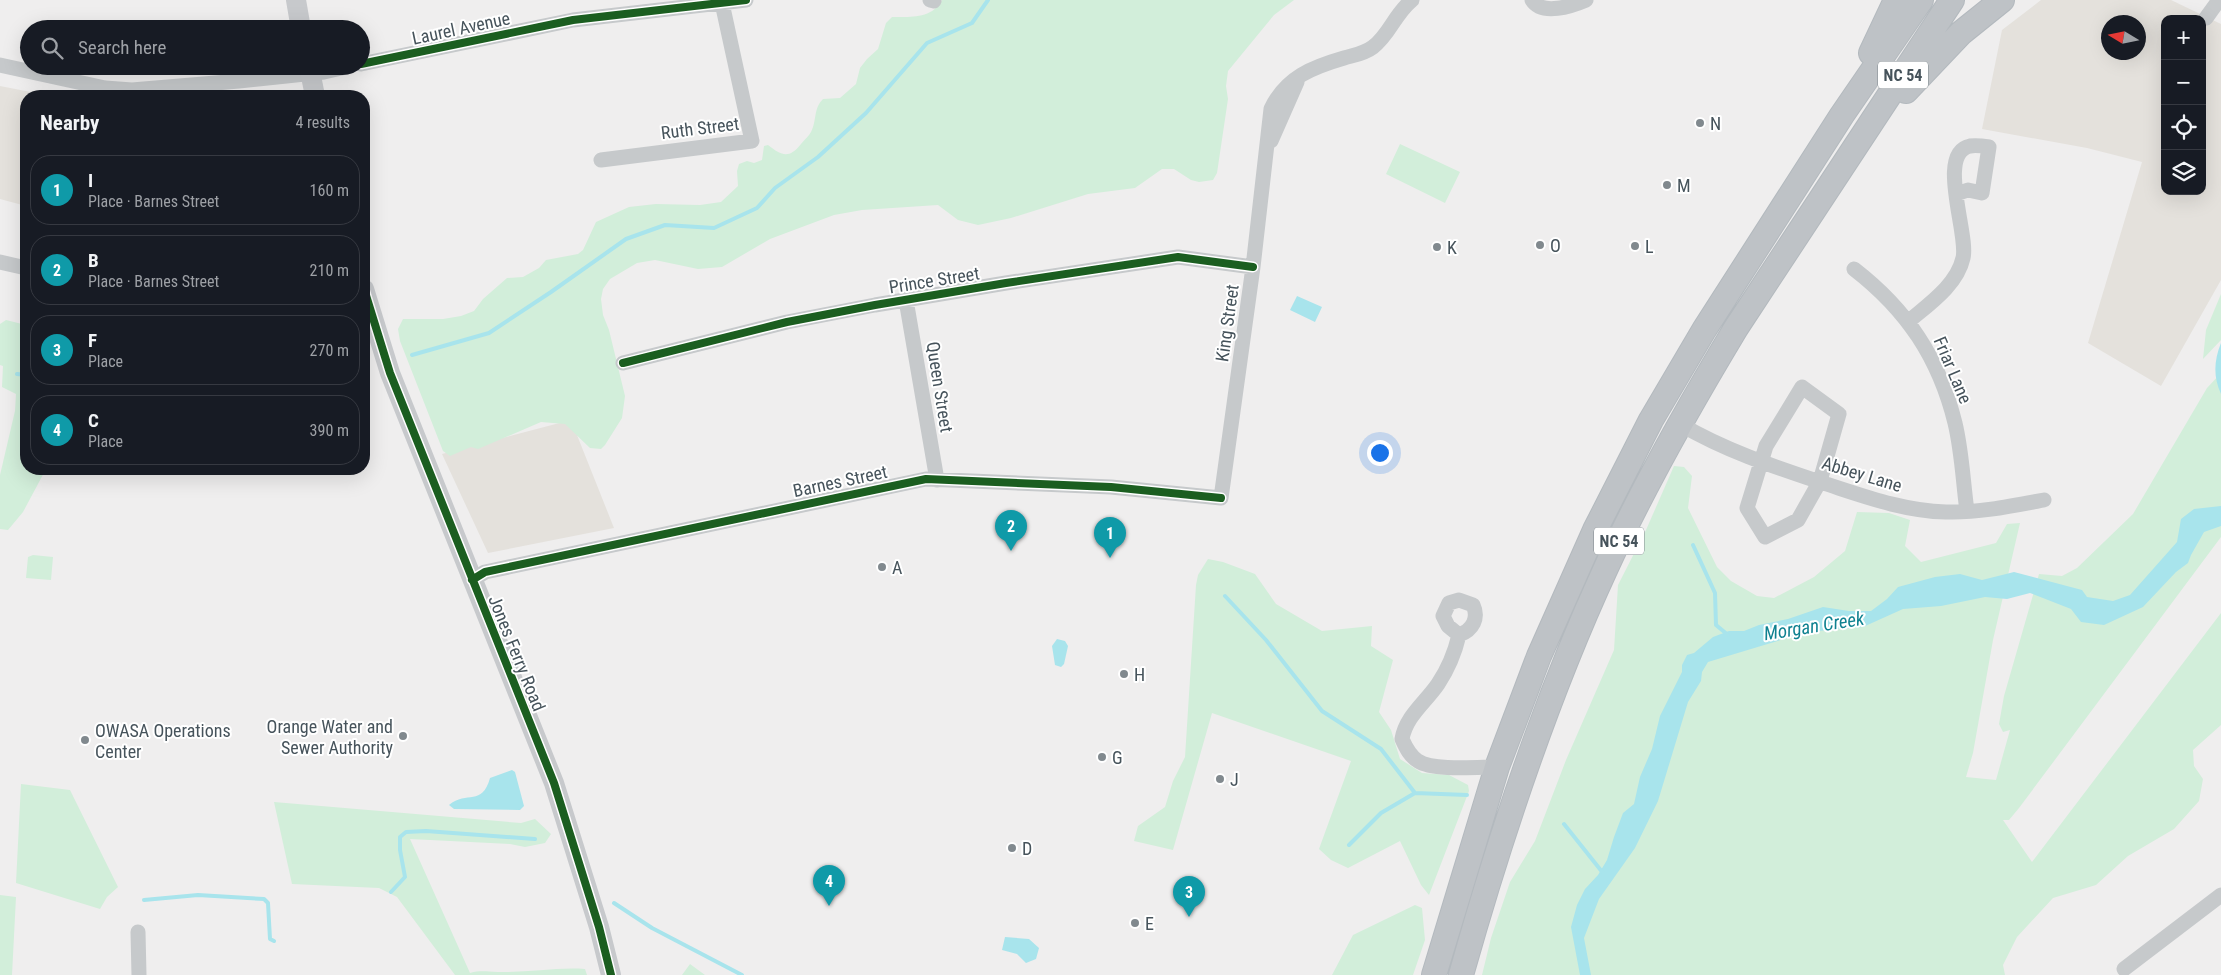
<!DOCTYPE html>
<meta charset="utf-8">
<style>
:root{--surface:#171b24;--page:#242831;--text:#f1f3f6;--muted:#9ea1a6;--line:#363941;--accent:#81898e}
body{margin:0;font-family:"Roboto Condensed",sans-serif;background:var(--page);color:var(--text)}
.controls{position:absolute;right:15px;top:15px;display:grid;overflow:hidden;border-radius:10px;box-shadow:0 5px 20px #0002}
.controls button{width:45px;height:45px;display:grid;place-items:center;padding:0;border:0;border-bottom:1px solid var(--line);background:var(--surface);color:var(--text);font:25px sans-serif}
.compass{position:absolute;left:2101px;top:15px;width:45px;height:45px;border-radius:50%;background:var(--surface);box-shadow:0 5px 20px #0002;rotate:280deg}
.you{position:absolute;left:1379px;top:452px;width:18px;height:18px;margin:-12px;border:4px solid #fff;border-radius:50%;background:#1a73e8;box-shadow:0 0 0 8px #1a73e833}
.badge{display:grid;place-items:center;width:32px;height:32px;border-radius:50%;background:var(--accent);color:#fff;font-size:16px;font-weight:700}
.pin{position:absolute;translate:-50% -41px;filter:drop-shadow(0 1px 2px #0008)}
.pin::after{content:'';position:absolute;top:26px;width:18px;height:15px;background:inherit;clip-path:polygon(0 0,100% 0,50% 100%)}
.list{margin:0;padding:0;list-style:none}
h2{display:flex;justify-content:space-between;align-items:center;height:65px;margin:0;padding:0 20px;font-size:21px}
h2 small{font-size:16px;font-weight:400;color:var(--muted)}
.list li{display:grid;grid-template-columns:32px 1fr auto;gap:15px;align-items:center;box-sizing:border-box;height:70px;margin:0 10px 10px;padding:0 10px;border:1px solid var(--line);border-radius:20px}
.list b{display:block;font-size:19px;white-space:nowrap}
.list p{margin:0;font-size:16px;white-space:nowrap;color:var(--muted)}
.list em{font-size:16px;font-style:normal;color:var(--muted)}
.icon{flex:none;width:28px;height:28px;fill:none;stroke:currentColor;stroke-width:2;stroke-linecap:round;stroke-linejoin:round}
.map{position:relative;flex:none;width:2221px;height:975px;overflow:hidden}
.search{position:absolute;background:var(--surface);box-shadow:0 5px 20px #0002;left:20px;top:20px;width:350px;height:55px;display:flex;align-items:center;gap:12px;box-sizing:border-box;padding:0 18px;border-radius:28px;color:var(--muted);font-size:19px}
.panel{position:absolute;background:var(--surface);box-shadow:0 5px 20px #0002;left:20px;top:90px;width:350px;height:385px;border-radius:20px}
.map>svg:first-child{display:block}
.commercial{fill:#e4e1dc;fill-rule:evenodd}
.green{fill:#d2eeda}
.water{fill:#a8e4ec}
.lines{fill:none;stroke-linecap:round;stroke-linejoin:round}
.stream{stroke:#a8e4ec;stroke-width:4}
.trunk-casing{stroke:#b3b9be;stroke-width:26}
.minor{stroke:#c6c9cb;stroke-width:15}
.secondary{stroke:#c7c9cc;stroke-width:20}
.trunk{stroke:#bec2c6;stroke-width:24}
.cycleway-casing{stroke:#fff;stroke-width:11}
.cycleway{stroke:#1b5e20;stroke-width:8}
.poi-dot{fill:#81898e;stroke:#fff;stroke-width:2}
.labels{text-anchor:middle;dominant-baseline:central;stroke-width:4;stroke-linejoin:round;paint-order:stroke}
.shield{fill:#fff;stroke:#7e878c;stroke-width:1}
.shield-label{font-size:16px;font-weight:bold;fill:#46535b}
.street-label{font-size:18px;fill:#46535b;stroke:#fff}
.poi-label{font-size:18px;fill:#46535b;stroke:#fff;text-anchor:start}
.water-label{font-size:19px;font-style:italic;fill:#0e8190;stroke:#fff}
</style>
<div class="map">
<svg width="2221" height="975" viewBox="0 0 2221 975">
<rect width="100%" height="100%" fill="#efeeee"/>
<path class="commercial" d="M 2041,0 L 2171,0 L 2221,24 L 2221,280 L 2161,386 L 2088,343 L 2142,162 L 2087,148 L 1982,129 L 2002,30 ZM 2165,19 L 2202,19 L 2202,191 L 2165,191 ZM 2108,22 L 2138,22 L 2138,52 L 2108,52 Z
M 0,86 L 51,96 L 26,96 L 26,206 L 0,199 Z
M 571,420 L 614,528 L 488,553 L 442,454 Z"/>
<path class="green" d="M 942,0 L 1294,0 L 1274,15 L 1228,71 L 1226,86 L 1228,99 L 1217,173 L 1213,180 L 1199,182 L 1191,180 L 1174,169 L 1162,169 L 1135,188 L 1088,194 L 1011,218 L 978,225 L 958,220 L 938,205 L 862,210 L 834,215 L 770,239 L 722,267 L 698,269 L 655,260 L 637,263 L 610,279 L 603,289 L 601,299 L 603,315 L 609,330 L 625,396 L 622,418 L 605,445 L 601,449 L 590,448 L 565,424 L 541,422 L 478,449 L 471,447 L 450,456 L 443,451 L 400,341 L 398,329 L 403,319 L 443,319 L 461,316 L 474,311 L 483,299 L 507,278 L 523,277 L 539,268 L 546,260 L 578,254 L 583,250 L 596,222 L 629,207 L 656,204 L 700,205 L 721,202 L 738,186 L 737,171 L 739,164 L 747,161 L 754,163 L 762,160 L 764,146 L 768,145 C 782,156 789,159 801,144 C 804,140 809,136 811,132 C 817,121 813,109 823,99 L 840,98 L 856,84 L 860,68 L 867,59 L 878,49 L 886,23 L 892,17 C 910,17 932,19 942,0 Z
M 1400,144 L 1460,172 L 1445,203 L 1386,174 Z
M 2221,294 L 2221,340 L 2203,359 L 2206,330 Z
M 6,320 L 26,325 L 26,469 L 46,469 L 23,512 L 8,530 L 0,529 L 0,475 L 15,411 L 16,394 L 2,387 L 3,366 L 0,365 L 0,324 Z
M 2221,373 L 2221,537 L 2019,808 L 2009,820 L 2003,820 L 2032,862 L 2221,613 L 2221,725 L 2193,750 L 2194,766 L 2203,779 L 2199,801 L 2174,829 L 2128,856 L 2096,885 L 2053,898 L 2017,937 L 2003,965 L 2005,975 L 1482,975 L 1491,938 L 1510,882 L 1535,841 L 1566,760 L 1614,650 L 1618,585 L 1646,530 L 1674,466 L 1684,467 L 1692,476 L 1688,508 L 1717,567 L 1731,581 L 1757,596 L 1774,598 L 1814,577 L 1845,551 L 1857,512 L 1889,513 L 1910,520 L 1905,546 L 1921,562 L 1996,543 L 2007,524 L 2020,523 L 1993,640 L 1973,753 L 1966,777 L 1996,780 L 2010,730 L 2003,732 L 1999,724 L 2004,696 L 2039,574 L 2062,576 L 2077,568 L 2133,514 L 2207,388 Z
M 33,555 L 53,557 L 51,580 L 26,578 L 28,557 Z
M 1208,559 L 1223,562 L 1255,574 L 1276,604 L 1322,631 L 1372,626 L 1371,646 L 1393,660 L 1379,712 L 1391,730 L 1400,759 L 1422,773 L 1449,775 L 1468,785 L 1469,791 L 1429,895 L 1421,885 L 1400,841 L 1348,868 L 1331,860 L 1319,849 L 1351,761 L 1212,713 L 1173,850 L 1134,841 L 1138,826 L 1165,807 L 1173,781 L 1185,757 L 1196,585 L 1198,575 Z
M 21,784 L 70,790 L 118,887 L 107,897 L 100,909 L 16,883 Z
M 274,802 L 521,823 L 535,819 L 551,834 L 545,843 L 525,847 L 510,844 L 410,839 L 470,973 C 482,970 486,972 498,972 C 527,973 556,967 585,969 L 587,975 L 455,975 L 397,897 L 379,888 L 292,884 Z
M 0,895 L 16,897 L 12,975 L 0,975 Z
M 1415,905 L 1422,908 L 1425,940 L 1413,975 L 1332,975 L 1353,935 Z
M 690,964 L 705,975 L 682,975 Z"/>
<path class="water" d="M 1297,296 L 1322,307 L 1315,322 L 1290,310 Z
M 2221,343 L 2221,394 C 2213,377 2214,360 2221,343 Z
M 2221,506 L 2221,526 L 2204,532 L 2191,555 L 2188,563 L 2176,572 L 2143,607 L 2104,625 L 2081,622 L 2071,609 L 2030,593 L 2007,599 L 1985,597 L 1941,606 L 1903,609 L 1863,627 L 1807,632 L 1708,662 L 1702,672 L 1701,681 L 1688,702 L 1658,801 L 1635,848 L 1599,899 L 1584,938 L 1591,975 L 1580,975 L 1571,927 L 1577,905 L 1585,889 L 1598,875 L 1607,860 L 1614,837 L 1623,813 L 1634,804 L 1640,777 L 1652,749 L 1660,716 L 1682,672 L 1682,665 L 1687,655 L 1694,653 L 1713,637 L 1729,631 L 1744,631 L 1759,625 L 1788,619 L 1823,607 L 1849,611 L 1871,611 L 1887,599 L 1898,587 L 1935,577 L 1960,574 L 1982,580 L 2014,572 L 2082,590 L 2087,597 L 2113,601 L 2130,595 L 2177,542 L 2181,519 L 2194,509 Z
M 1057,639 L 1065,641 L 1068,646 L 1064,664 L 1061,667 L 1055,665 L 1052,646 Z
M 512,770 L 515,772 L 524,806 L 520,810 L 454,809 L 449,805 C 467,790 482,807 490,778 Z
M 1005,937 L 1029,939 L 1039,948 L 1036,959 L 1026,963 L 1017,954 L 1002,950 Z"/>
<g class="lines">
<path class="stream" d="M 412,355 L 489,333 L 551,292 L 626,239 L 665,225 L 714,228 L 757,208 L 775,188 L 818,157 L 866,113 L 927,43 L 972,23 L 988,0
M 364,361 L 367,363
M 17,374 L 26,375
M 1693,545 L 1715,593 L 1716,625 L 1728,635
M 1225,596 L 1266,640 L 1322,711 L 1381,749 L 1415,793 L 1467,795
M 1564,824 L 1603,873
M 1349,845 L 1381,813 L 1415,793
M 391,892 L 405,877 L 400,850 L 400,837 L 406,832 L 426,831 L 535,839
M 144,900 L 198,895 L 264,899 L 268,903 L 270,939 L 274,941
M 614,903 L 652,928 L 742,975"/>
<g class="trunk-casing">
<path id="trunk" d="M 1871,53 L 1896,0
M 1906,91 L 1961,33 L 2002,0
M 1434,975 L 1497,767 L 1539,656 L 1595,530 L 1651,420 L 1704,330 L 1842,115 L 1921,0
M 1461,975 C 1500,837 1545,700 1605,570 C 1643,487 1689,406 1736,328 L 1952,0"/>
</g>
<path class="minor" d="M 930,0 L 934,1
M 1532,0 C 1542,16 1572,6 1586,0
M 2206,18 L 2219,0
M 361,64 L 573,20 L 746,0
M 0,65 L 105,88 L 132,90 L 239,81 L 324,72 L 350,66
M 1271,141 L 1297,82
M 601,160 L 752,141 L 722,3
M 0,262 L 26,268
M 1854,269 C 1907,310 1939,358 1955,423 C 1962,452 1963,482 1967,511
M 906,300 L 937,480
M 1909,321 C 1929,304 1957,285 1963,258 C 1969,235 1936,153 1970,146 C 1976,145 1983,146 1989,147 L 1982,193 L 1968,190 L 1956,194
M 623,363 L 787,322 L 875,305 L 1006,283 L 1178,257 L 1253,267
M 1802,387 L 1839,414 L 1820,481 L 1798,520 L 1765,537 L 1747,508 L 1766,446 Z
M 1680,424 C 1724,450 1772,466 1820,482 C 1861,495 1902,511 1946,512 C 1978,513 2012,506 2044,500
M 472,580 L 485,572 L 926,479 L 1111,487 L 1221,498 L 1253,267 L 1271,109 C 1286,77 1313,67 1344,58 C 1354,55 1364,54 1373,47 C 1390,34 1394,15 1412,0
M 1459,635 L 1448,626 L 1443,616 L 1449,603 L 1459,600 L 1473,605 C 1479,618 1473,630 1459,635 C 1455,652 1448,669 1438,684 C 1425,703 1406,716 1402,739 C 1406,748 1410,756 1418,761 C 1433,771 1479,767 1497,767
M 138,932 L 139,975
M 2124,969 L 2221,895"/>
<path class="secondary" d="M 296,0 L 301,29
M 309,66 L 315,96
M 364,289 L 390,373 L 554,783 L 599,927 L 611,975"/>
<use href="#trunk" class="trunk"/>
<g class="cycleway-casing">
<path id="cycleway" d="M 361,64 L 573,20 L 746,0
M 364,289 L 390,373 L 554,783 L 599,927 L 611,975
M 623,363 L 787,322 L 875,305 L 1006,283 L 1178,257 L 1253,267
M 472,580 L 485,572 L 926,479 L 1111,487 L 1221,498"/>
</g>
<use href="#cycleway" class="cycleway"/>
</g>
<g class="poi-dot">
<circle cx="1700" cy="123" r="5"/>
<circle cx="1667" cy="185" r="5"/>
<circle cx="1540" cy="245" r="5"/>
<circle cx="1635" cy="246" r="5"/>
<circle cx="1437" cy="247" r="5"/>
<circle cx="882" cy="567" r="5"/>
<circle cx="1124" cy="674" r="5"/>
<circle cx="403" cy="736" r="5"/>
<circle cx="85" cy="740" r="5"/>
<circle cx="1102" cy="757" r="5"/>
<circle cx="1220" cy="779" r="5"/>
<circle cx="1012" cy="848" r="5"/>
<circle cx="1135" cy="923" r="5"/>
</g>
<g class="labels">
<g class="shield">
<rect x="1878" y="61.5" width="50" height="27" rx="4"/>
<rect x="1594" y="527.5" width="50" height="27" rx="4"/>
</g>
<g class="shield-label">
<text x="1903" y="75">NC 54</text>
<text x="1619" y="541">NC 54</text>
</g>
<g class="street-label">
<text transform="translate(461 28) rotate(-12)">Laurel Avenue</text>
<text transform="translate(700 128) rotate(-7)">Ruth Street</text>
<text transform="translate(934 280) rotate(-9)">Prince Street</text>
<text transform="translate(1227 323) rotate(-82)">King Street</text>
<text transform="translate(1953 370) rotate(67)">Friar Lane</text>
<text transform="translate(940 387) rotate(81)">Queen Street</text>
<text transform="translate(1862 474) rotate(17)">Abbey Lane</text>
<text transform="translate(840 481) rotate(-12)">Barnes Street</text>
<text transform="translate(517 653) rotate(68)">Jones Ferry Road</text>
</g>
<g class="poi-label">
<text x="1710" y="123">N</text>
<text x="1677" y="185">M</text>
<text x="1550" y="245">O</text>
<text x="1645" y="246">L</text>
<text x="1447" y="247">K</text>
<text x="892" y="567">A</text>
<text x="1134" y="674">H</text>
<text x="393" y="726" text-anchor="end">Orange Water and<tspan x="393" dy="21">Sewer Authority</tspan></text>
<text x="95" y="730">OWASA Operations<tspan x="95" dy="21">Center</tspan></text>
<text x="1112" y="757">G</text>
<text x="1230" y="779">J</text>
<text x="1022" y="848">D</text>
<text x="1145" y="923">E</text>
</g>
<g class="water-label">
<text transform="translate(1814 626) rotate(-9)">Morgan Creek</text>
</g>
</g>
</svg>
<div class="controls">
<button>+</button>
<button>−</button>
<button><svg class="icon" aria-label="locate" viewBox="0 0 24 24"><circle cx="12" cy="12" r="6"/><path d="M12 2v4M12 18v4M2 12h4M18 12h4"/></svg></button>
<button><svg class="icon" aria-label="layers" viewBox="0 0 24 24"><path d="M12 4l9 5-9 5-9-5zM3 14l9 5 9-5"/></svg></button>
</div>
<svg class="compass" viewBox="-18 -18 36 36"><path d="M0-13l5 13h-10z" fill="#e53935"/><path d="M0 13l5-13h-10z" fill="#9ea1a6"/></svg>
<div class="you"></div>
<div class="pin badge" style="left:1110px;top:558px;background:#0f9aa8">1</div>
<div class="pin badge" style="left:1011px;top:551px;background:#0f9aa8">2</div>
<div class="pin badge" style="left:1189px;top:917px;background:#0f9aa8">3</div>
<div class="pin badge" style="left:829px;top:906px;background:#0f9aa8">4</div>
<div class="search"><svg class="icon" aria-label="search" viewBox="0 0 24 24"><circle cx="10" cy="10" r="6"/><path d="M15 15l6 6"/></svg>Search here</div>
<section class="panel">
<h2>Nearby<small>4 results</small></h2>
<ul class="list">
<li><span class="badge" style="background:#0f9aa8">1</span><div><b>I</b><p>Place · Barnes Street</p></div><em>160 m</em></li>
<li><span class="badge" style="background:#0f9aa8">2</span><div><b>B</b><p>Place · Barnes Street</p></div><em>210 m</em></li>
<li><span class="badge" style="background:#0f9aa8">3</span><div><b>F</b><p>Place</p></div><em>270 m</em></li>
<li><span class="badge" style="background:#0f9aa8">4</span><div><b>C</b><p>Place</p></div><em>390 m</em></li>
</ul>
</section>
</div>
